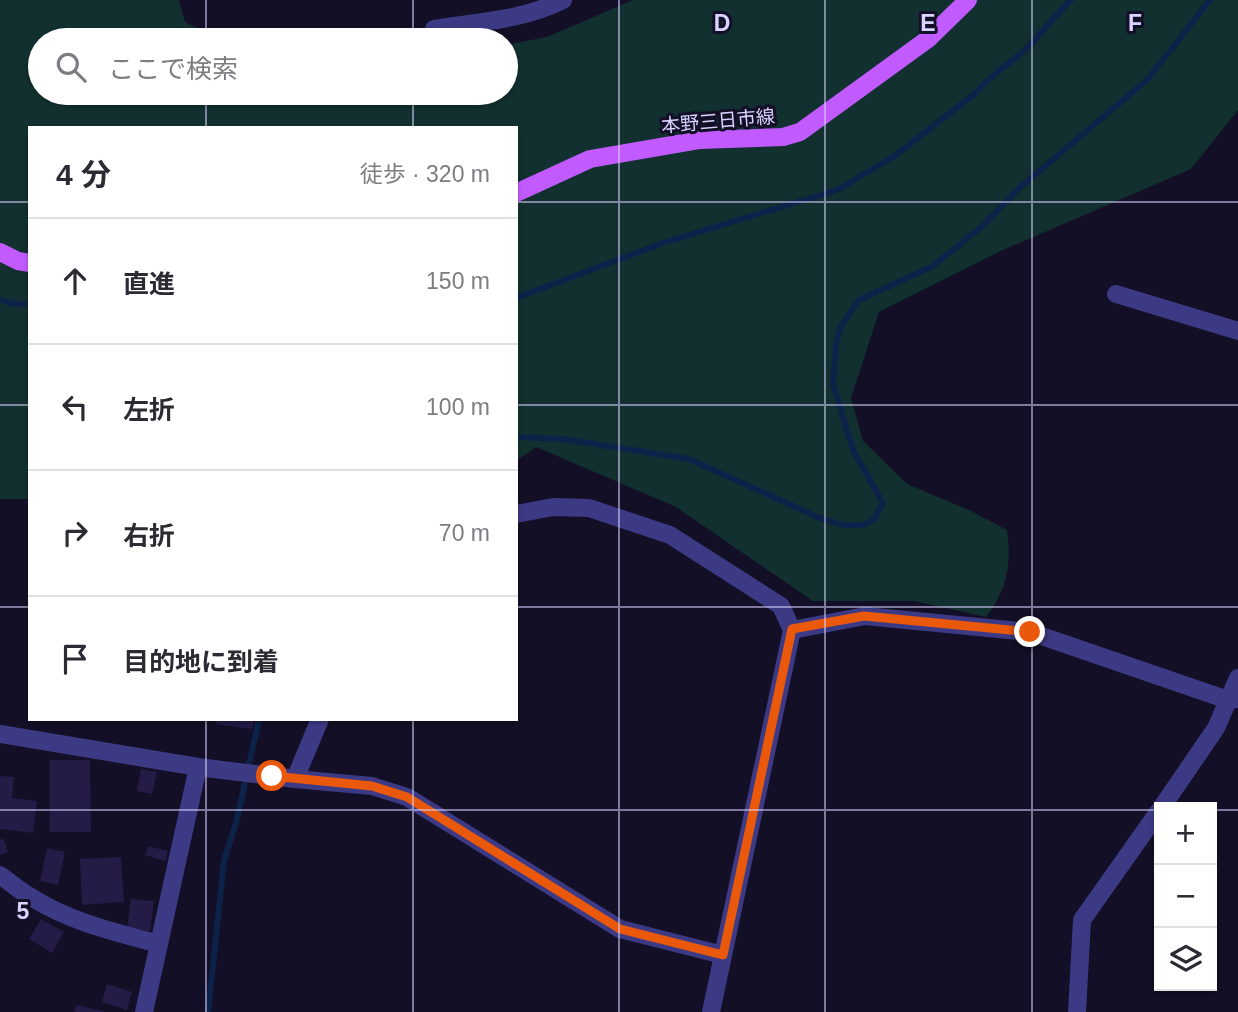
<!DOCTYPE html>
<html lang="ja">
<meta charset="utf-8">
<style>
:root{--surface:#fff;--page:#f7f7f7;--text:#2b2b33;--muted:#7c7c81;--line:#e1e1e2}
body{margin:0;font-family:Arial,"Noto Sans JP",sans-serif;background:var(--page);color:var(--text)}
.controls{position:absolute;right:21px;bottom:21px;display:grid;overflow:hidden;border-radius:0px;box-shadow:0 2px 5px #0004}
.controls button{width:63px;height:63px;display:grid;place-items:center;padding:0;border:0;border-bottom:2px solid var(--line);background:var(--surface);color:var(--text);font:35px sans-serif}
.stop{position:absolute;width:21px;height:21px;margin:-16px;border:5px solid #ea580c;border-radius:50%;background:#fff}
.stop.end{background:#ea580c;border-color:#fff;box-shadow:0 2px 7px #0008}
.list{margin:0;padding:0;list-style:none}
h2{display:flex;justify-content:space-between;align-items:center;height:91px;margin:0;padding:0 28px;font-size:30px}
h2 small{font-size:23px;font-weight:400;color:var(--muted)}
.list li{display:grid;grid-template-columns:46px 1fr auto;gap:21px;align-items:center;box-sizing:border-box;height:126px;padding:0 28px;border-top:2px solid var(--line)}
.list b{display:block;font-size:26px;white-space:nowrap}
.list em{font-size:23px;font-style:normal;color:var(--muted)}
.icon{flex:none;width:38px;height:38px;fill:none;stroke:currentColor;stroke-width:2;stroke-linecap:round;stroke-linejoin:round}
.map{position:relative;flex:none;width:1238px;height:1012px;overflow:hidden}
.search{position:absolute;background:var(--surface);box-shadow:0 2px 5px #0004;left:28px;top:28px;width:490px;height:77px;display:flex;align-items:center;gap:18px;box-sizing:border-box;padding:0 24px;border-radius:38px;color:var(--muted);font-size:26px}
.panel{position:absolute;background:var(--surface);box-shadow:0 2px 5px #0004;left:28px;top:126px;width:490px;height:595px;border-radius:0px}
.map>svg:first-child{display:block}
.green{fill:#12302f}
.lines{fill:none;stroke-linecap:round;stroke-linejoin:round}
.stream{stroke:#0c2248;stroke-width:6}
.building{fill:#241b47}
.minor{stroke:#3d3a85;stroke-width:18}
.major{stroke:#c25bff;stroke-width:18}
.route{stroke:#ea580c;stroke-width:9}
.grid{fill:none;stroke:#d9d4ff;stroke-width:2;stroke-opacity:0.55}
.labels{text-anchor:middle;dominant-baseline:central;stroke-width:6;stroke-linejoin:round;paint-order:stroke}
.street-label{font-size:19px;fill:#d9d4ff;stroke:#130f26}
.grid-label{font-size:23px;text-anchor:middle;font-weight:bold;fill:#d9d4ff;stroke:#130f26;stroke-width:6;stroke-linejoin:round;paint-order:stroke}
</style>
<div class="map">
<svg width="1238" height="1012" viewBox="0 0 1238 1012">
<rect width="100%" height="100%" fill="#130f26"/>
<path class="green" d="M 0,0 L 179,0 L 185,22 L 220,40 L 40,40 L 40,93 L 506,93 L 506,45 L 547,37 L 633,0 L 1238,0 L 1238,110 L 1191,169 L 1003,250 L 879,312 L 851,398 L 863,441 L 907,484 L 969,510 L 1007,530 C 1012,564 1007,590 986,617 L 914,601 L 813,601 L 676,507 L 536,447 L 516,461 L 516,128 L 30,128 L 30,499 L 0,499 Z"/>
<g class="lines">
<path class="stream" d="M 516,298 L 663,243 L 837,190 L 893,157 L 976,93 C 991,73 1013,63 1030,45 C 1044,30 1056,14 1071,0
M 0,300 L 14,304 L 30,304
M 516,437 L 563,439 L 689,459 L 820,518 L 843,525 L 864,525 L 874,519 L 883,503 L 853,450 L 833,384 L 836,344 L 841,326 L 859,300 L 933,266 L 985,224 L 1018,189 L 1147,80 L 1210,0
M 208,1012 L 224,861 L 237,819 L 259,719"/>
</g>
<path class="building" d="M 216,719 L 254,719 L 252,729 L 215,724 Z
M 50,760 L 90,760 L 91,832 L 50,832 Z
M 141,769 L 157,772 L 152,794 L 137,791 Z
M 0,776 L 14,777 L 12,798 L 37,801 L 33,833 L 0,829 Z
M 3,838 L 8,852 L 0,855 L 0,840 Z
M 148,846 L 168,851 L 165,861 L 145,855 Z
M 47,848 L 65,852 L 58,885 L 40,881 Z
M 121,857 L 124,902 L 82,905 L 80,859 Z
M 131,899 L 154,901 L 150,931 L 127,929 Z
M 41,919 L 64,932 L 52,953 L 29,939 Z
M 107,984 L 132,992 L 127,1010 L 102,1002 Z
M 76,1005 L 103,1011 L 103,1012 L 74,1012 Z"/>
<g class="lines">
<path class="minor" d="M 434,29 C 477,22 524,20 563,0
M 1116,294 L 1238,331
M 516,514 L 553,507 L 589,508 L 670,535 L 781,606 L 792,630 L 711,1012
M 792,630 L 865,616 L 1030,632 L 1228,700 L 1238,699
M 0,734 L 198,767 L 295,779 L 372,786 L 407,797 L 620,929 L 723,955
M 295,779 L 320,719
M 1162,807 L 1216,728 L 1238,678
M 0,875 C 10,882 20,891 31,897 C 70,922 115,932 159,944
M 144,1012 L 198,767
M 1077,1012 L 1082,920 L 1159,811"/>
<path class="major" d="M 516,193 L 590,159 L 700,140 L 783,137 L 800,132 L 928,39 L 968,0
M 0,252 L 18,261 L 30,263"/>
</g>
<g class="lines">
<path class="route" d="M 272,776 L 372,786 L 407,797 L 620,929 L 723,955 L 792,629 L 864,616 L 1030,632"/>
</g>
<path class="grid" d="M 206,0 L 206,40M 413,0 L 413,40M 619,0 L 619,1012M 825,0 L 825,1012M 1032,0 L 1032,1012M 206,93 L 206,128M 413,93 L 413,128M 0,202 L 30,202M 516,202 L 1238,202M 0,405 L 30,405M 516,405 L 1238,405M 0,607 L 30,607M 516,607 L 1238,607M 206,719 L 206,1012M 413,719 L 413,1012M 0,810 L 1159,810M 1212,810 L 1238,810"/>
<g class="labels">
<g class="street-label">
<text transform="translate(718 121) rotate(-5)">本野三日市線</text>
</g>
</g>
<g class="grid-label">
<text x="722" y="31">D</text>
<text x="928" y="31">E</text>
<text x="1135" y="31">F</text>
<text x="23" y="919">5</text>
</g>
</svg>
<div class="controls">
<button>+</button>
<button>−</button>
<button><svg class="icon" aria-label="layers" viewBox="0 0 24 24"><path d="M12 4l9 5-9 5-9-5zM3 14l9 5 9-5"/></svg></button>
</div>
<div class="stop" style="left:272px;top:776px"></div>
<div class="stop end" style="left:1030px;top:632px"></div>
<div class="search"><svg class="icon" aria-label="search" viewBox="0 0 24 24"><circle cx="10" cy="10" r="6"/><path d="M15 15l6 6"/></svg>ここで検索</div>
<section class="panel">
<h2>4 分<small>徒歩 · 320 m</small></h2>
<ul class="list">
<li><svg class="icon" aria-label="ahead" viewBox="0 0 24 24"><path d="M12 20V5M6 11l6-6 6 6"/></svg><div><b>直進</b></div><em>150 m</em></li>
<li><svg class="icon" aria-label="left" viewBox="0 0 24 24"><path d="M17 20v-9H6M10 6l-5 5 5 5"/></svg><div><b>左折</b></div><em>100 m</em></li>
<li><svg class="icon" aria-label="right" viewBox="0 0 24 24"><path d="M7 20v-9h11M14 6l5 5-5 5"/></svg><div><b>右折</b></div><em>70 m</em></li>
<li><svg class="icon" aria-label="arrive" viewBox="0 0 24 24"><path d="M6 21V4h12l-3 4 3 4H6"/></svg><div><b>目的地に到着</b></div></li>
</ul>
</section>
</div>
